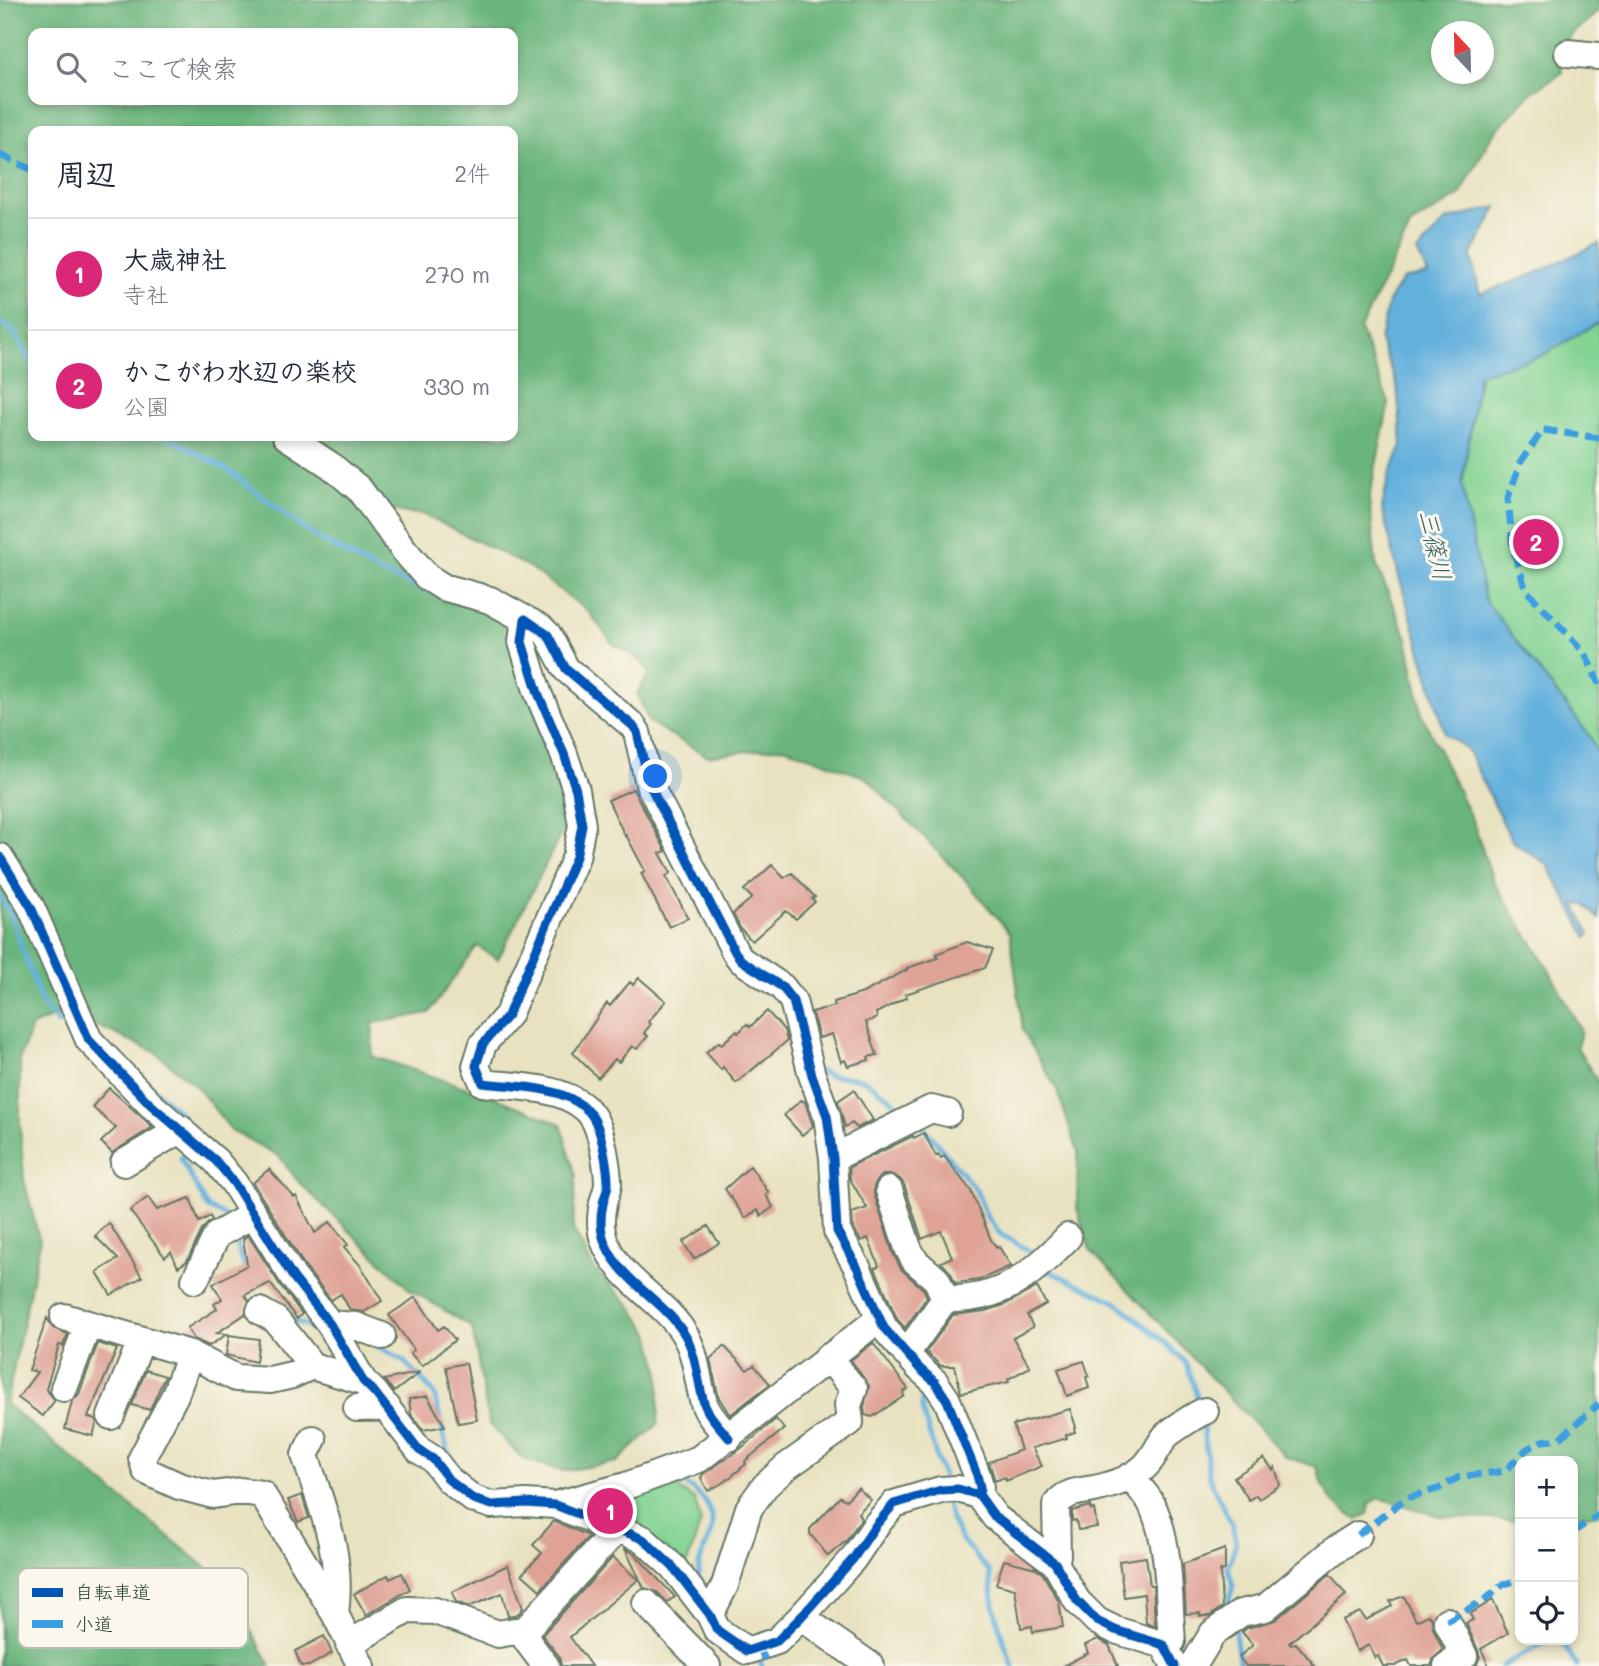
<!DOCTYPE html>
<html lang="ja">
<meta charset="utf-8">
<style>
:root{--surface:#fff;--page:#f6f6f7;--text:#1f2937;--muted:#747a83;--line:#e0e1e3;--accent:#db2777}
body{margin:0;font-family:Mali,"Klee One",sans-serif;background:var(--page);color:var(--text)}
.controls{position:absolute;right:21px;bottom:21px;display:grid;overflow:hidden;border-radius:14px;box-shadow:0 4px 10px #0003}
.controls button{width:63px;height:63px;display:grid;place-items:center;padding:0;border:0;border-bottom:2px solid var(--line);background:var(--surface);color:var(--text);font:35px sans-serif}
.compass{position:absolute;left:1431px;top:21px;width:63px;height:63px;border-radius:50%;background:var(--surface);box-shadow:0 4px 10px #0003;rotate:338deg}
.you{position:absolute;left:656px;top:777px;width:24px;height:24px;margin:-18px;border:5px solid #fff;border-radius:50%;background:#1a73e8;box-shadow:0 0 0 10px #1a73e833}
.badge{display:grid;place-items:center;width:46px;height:46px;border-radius:50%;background:var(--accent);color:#fff;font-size:23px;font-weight:700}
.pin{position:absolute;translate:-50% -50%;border:4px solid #fff;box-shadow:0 2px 7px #0006}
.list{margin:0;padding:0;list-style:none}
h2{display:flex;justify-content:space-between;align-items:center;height:91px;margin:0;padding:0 28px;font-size:30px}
h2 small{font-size:23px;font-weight:400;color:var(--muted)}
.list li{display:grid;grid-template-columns:46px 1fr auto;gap:21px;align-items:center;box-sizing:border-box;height:112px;padding:0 28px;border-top:2px solid var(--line)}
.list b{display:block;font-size:26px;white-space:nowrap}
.list p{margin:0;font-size:23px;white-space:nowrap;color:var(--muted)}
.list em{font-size:23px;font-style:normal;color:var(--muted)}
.icon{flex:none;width:38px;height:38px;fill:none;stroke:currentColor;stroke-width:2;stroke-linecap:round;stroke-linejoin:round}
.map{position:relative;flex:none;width:1599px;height:1666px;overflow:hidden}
.search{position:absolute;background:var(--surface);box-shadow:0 4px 10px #0003;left:28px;top:28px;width:490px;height:77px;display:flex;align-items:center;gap:18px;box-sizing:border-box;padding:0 24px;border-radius:14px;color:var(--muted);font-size:26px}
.panel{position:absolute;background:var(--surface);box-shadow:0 4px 10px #0003;left:28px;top:126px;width:490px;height:315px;border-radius:14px}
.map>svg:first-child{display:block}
.green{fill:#83d393;stroke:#518864;stroke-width:2}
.forest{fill:#6ab57d;stroke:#447958;stroke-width:2;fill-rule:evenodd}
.water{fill:#64b0dd;stroke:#427688;stroke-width:2}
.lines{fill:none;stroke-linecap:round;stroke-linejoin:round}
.stream{stroke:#64b0dd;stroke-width:5}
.building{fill:#dfa396}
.minor-casing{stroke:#657765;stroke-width:30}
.minor{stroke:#fff;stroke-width:26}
.quiet{stroke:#3c9ee2;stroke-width:7;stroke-dasharray:14 7;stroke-linecap:butt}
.cycleway-casing{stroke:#fbf7ec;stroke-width:13}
.cycleway{stroke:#0057b8;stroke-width:9}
.labels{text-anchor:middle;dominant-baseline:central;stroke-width:6;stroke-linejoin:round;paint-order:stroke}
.water-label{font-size:24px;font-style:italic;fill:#346067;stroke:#fbf7ec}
.key{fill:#fbf7ec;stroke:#b9bfb5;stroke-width:2}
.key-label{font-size:19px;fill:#1f3d34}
</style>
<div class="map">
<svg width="1599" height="1666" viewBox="0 0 1599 1666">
<rect width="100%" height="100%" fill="#fbf7ec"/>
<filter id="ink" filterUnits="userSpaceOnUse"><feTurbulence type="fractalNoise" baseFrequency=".0143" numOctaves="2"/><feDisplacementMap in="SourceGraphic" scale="14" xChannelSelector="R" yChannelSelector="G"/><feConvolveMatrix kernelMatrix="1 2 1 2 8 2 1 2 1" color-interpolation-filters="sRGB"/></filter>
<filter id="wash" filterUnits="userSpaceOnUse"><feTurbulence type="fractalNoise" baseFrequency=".00686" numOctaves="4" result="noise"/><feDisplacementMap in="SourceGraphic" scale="28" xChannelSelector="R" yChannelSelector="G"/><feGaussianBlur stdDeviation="1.57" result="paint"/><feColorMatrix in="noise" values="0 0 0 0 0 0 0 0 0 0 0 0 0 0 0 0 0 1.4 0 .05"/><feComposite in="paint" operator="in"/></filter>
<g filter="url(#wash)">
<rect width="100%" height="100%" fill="#e8e2c0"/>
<path class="green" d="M 1599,322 L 1599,757 L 1591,738 L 1485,600 L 1462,485 L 1479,374 L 1539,357 Z
M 663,1478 L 695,1500 L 701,1522 L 685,1569 L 597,1515 L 589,1502 Z"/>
<path class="forest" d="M 0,0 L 1599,0 L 1599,11 L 1574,32 L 1561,50 L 1562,73 L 1531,93 L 1492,135 L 1460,195 L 1411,225 L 1360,329 L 1389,403 L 1369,499 L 1376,564 L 1407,638 L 1422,715 L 1474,824 L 1493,881 L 1548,968 L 1581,1031 L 1577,1047 L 1599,1084 L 1599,1514 L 1573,1516 L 1573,1461 L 1520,1461 L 1520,1521 L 1439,1516 L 1380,1498 L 1370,1503 L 1368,1514 L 1357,1520 C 1332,1502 1326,1499 1317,1467 L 1286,1457 L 1090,1250 L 1077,1208 L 1078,1152 L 1057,1090 L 1023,1031 L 1010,933 L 967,882 L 867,778 L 784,747 L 707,756 L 649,722 L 637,693 L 649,674 L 642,661 L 612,643 L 588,611 L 529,567 L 423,514 L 406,513 L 389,509 L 399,558 L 442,601 L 480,608 L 515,628 L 540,732 L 573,810 L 498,959 L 477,946 L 429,1013 L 373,1023 L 372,1056 L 491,1096 L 561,1124 L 576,1176 L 573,1229 L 594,1269 L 630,1305 L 650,1333 L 660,1373 L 658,1424 L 617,1462 L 562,1471 L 523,1459 L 489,1424 L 472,1327 L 409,1289 L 298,1181 L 278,1155 L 232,1131 L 197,1087 L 155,1052 L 89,1022 L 55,1016 L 32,1026 L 20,1058 L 20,1123 L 24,1180 L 40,1242 L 6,1404 L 224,1582 L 271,1666 L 0,1666 ZM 1442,32 L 1484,32 L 1484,74 L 1442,74 ZM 33,33 L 513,33 L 513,100 L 33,100 ZM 33,131 L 513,131 L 513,436 L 33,436 Z"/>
<path class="water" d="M 1497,207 L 1471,256 L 1480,294 L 1534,274 L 1599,243 L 1599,322 L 1539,357 L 1479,374 L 1462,485 L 1485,600 L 1591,738 L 1599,757 L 1599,919 L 1584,904 L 1575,904 L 1590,934 L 1587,937 L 1547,864 L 1512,841 L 1467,749 L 1445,734 L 1398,573 L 1382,508 L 1388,478 L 1402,445 L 1397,385 L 1380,341 L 1388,302 L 1403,279 L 1428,274 L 1417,252 L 1447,220 Z"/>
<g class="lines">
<path class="stream" d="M 0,323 L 12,329 L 33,366
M 166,436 L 226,469 L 316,537 L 381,573 L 427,591
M 616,727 L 628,745
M 0,897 L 9,911 L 41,1001 L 57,1022 L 72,1026
M 821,1071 C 832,1080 852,1074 865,1081 C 880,1089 894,1102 907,1112
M 146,1081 L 182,1115
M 920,1123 L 976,1190 L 986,1215 L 1000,1234 L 1028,1250 L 1036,1259
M 190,1146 L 181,1159 L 208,1208 L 230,1218
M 235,1233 L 239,1253 L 246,1270
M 1045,1269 L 1116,1302 L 1167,1344 L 1186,1363 L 1199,1403
M 287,1318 L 323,1332
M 380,1347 L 404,1361 L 434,1393 L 444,1438 L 453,1466
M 922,1382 L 922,1410 L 944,1481
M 1202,1420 L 1210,1480 L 1232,1525 L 1236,1543 L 1228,1567 L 1233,1586 L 1227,1606 L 1229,1611
M 673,1477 C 699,1491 722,1509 708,1541 C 702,1557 695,1566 700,1583
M 946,1498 C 950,1531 968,1549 990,1572 C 992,1608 1000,1633 1013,1666
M 1234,1626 L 1240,1666
M 1561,1640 L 1577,1666
M 753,1658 L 759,1660 L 762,1666
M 1502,1666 L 1551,1640"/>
</g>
<g id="blocks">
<path class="building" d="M 633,789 L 666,851 L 660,853 L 671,873 L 666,876 L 688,918 L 669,927 L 641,873 L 645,871 L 626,835 L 625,836 L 608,800 Z
M 772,865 L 784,878 L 792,873 L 815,897 L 812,899 L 815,902 L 796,919 L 786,911 L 752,941 L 740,928 L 733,914 L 752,898 L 744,890 Z
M 967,942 L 993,950 L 985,968 L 905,994 L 907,997 L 876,1013 L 877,1018 L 866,1022 L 877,1055 L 868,1057 L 869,1060 L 848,1066 L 845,1060 L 841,1062 L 832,1034 L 819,1038 L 812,1012 L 835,1006 L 834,1002 L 863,993 L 907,970 L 907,968 L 938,958 L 936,954 Z
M 639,978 L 666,1001 L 648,1022 L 651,1024 L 644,1033 L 648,1036 L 637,1049 L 632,1046 L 619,1062 L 615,1059 L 598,1078 L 573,1053 L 607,1003 L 610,1006 L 630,982 L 633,985 Z
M 767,1011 L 784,1030 L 787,1041 L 736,1083 L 723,1067 L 721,1070 L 706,1052 L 719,1042 L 722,1044 L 736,1031 L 738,1033 L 747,1024 L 750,1027 Z
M 109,1088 L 153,1127 L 112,1153 L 101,1142 L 116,1128 L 92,1107 Z
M 854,1090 L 873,1120 L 857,1128 L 852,1123 L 845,1127 L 838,1101 Z
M 801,1100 L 805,1102 L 813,1126 L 802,1135 L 784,1115 Z
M 924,1133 L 936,1156 L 938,1154 L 941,1158 L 944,1156 L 971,1191 L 991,1240 L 997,1248 L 999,1247 L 1011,1266 L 979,1280 L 955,1283 L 951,1273 L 941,1262 L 952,1257 L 941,1231 L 922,1239 L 904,1184 L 900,1179 L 893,1175 L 883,1175 L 878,1179 L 874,1186 L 874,1194 L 893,1253 L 901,1269 L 924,1290 L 927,1297 L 905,1328 L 897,1319 L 875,1268 L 879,1266 L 868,1238 L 861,1241 L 853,1227 L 852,1213 L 867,1208 L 850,1179 L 849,1167 L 913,1136 L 914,1138 Z
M 750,1166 L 769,1193 L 766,1195 L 773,1207 L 761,1216 L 758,1210 L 745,1218 L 725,1189 Z
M 269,1169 L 294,1197 L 296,1196 L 315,1233 L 330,1222 L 348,1245 L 344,1247 L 361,1266 L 382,1301 L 364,1312 L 350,1310 L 341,1294 L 331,1300 L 306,1268 L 253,1183 Z
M 148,1197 L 157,1210 L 190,1198 L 199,1222 L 210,1216 L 212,1220 L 203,1228 L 187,1261 L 178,1267 L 171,1252 L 165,1257 L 130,1211 Z
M 109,1223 L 142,1277 L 111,1295 L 97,1272 L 118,1259 L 95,1236 Z
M 708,1226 L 719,1243 L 694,1259 L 683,1242 Z
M 248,1235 L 280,1285 L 302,1314 L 297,1319 L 270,1283 L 245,1295 L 249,1301 L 245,1314 L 217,1333 L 227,1334 L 209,1346 L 194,1339 L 187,1328 L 217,1309 L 214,1304 L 222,1299 L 213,1284 L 247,1265 L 243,1239 Z
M 1037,1287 L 1046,1304 L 1027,1315 L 1033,1327 L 1013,1338 L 1030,1367 L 1008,1379 L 1009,1382 L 961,1393 L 955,1366 L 941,1366 L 926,1352 L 953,1315 L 986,1311 L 1004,1305 Z
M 416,1297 L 438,1330 L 444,1326 L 455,1340 L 422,1366 L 410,1353 L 414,1350 L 389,1315 Z
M 47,1318 L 53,1328 L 68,1334 L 63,1346 L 59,1345 L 46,1389 L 55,1400 L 43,1416 L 18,1398 L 37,1372 L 29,1370 Z
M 229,1335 L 259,1339 L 256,1362 L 226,1355 Z
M 98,1343 L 117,1349 L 88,1417 L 96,1419 L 97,1421 L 93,1436 L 65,1429 L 72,1401 L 79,1394 Z
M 873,1343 L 908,1389 L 903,1392 L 904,1396 L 872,1417 L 865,1415 L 864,1407 L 869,1386 L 851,1360 Z
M 724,1346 L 747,1370 L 754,1365 L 770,1384 L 730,1415 L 719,1398 L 710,1359 Z
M 1084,1361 L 1089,1376 L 1086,1377 L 1089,1388 L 1067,1396 L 1058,1369 Z
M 466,1363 L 477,1420 L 458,1423 L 446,1367 Z
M 146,1370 L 165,1376 L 150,1410 L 132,1405 Z
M 420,1372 L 394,1392 L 384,1380 Z
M 427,1396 L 445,1426 L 423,1430 L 411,1414 L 409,1399 Z
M 1070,1409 L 1076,1427 L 1074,1428 L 1075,1432 L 1066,1435 L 1067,1438 L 1032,1448 L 1042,1466 L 1006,1481 L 1005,1477 L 995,1481 L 989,1462 L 1021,1450 L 1013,1425 Z
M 776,1419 L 784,1429 L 745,1461 L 746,1464 L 726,1481 L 708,1491 L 701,1478 L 703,1474 L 739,1450 Z
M 1264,1458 L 1273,1470 L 1275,1467 L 1280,1485 L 1259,1499 L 1256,1495 L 1249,1500 L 1234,1477 Z
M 858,1488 L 871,1500 L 858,1513 L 861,1519 L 846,1541 L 828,1556 L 810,1534 L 810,1529 L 840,1497 L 846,1500 Z
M 302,1495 L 309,1518 L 298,1522 L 288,1500 Z
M 1090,1506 L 1091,1510 L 1094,1509 L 1097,1527 L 1078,1530 L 1076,1520 L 1072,1521 L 1072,1511 Z
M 554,1521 L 589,1536 L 540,1590 L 522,1574 L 542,1553 L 533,1545 Z
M 625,1549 L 634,1553 L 675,1597 L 667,1602 L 657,1592 L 644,1588 Z
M 1225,1549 L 1225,1570 L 1220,1571 L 1222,1607 L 1210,1616 L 1200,1616 L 1200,1613 L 1186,1614 L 1183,1564 Z
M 613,1557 L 638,1580 L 570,1637 L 591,1666 L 561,1666 L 559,1656 L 542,1635 Z
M 1146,1557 L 1150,1585 L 1153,1585 L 1155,1626 L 1146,1623 L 1144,1594 L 1124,1597 L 1119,1561 Z
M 1004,1560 L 1036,1568 L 1043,1574 L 1059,1602 L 1063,1627 L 1033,1632 L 1032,1626 L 1021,1628 L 1015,1589 L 996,1584 Z
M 508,1565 L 523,1608 L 518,1614 L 508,1616 L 502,1593 L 469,1607 L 456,1602 L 452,1592 Z
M 402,1573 L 410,1589 L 366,1615 L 354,1594 L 388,1575 L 390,1579 Z
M 1330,1574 L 1346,1595 L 1289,1643 L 1291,1645 L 1296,1643 L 1315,1666 L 1246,1666 L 1239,1657 L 1253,1645 L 1242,1632 L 1247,1628 L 1275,1620 Z
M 1404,1596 L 1416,1621 L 1428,1615 L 1432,1619 L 1433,1628 L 1443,1650 L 1434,1658 L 1431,1666 L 1411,1666 L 1408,1660 L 1395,1666 L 1383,1666 L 1378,1656 L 1375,1658 L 1369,1645 L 1357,1651 L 1342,1620 L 1360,1612 L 1366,1620 L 1392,1606 L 1390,1601 Z
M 1493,1600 L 1508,1633 L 1481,1649 L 1489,1666 L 1476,1666 L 1480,1657 L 1478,1650 L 1466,1623 L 1473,1620 L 1470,1614 Z
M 324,1636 L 332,1653 L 309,1666 L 301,1666 L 295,1651 Z
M 1098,1639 L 1109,1645 L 1118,1666 L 1063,1666 L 1088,1653 L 1085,1645 Z"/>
</g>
</g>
<g filter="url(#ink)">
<use href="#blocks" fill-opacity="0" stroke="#657765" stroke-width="2"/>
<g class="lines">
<g class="minor-casing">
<path id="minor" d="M 1568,53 L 1599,56
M 286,436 L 330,465 L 359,489 L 404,550 L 427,577 L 443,587 L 490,600 L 541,628 L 548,635 L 566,669 L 633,726 L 637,732 L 649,784 L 735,952 L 741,960 L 782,987 L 793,1001 L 812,1075 L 827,1116 L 833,1158 L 837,1231 L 857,1267 L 884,1328 L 920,1369 L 935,1382 L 947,1400 L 977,1475 L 980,1487 L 979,1495
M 525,619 L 522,642 L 538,693 L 564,754 L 576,790 L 582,825 L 576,857 L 508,1015 L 483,1044 L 476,1066 L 483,1083 C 515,1087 559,1085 585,1108 C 597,1118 601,1136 604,1151 C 606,1162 608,1172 608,1183 C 608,1190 604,1197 603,1204 C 600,1217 600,1232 606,1245 C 622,1282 662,1299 683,1332 C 697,1353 697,1380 704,1403 C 708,1416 721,1428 729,1438
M 0,857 L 31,907 L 89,1040 L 150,1104 L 216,1161 L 234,1183 L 293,1277 L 330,1324 L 363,1381 L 375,1393 L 419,1450 L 433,1459 L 449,1480 L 473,1499 L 492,1505 L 526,1503 L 555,1505 L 643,1539 L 673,1567 L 710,1615 L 717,1630 L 747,1651 L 777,1641 L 801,1617 L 853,1559 L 876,1525 L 894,1504 L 941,1490 L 958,1489 L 979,1495 L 995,1517 L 1055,1563 L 1077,1601 L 1097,1621 L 1115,1630 L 1164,1645 L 1175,1666
M 833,1158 L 931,1109 L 948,1113
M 124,1163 L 181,1129
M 889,1190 L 908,1248 L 915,1261 L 937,1280 L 945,1299
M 195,1280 L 217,1235 L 254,1214
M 260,1311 L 276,1320 L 312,1366
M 64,1317 L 190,1354 L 236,1378 L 270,1380 L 292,1375 L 312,1366 L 363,1381
M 330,1324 L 356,1326 L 382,1336
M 190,1354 L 175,1395 L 142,1458 L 146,1471 L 179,1486 L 213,1495 L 241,1491 L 262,1494 L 335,1614 L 361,1666
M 906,1354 L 945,1299 C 1001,1301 1032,1275 1068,1237
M 64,1388 L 88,1325
M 357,1408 L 387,1407
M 111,1416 L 141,1341
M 313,1439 L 305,1455 C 323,1511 343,1554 335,1614
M 1131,1476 C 1137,1487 1149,1496 1153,1507 C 1171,1548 1168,1597 1172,1641
M 555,1505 L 626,1486 L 699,1459 L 880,1318
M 1055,1563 L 1057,1555 L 1056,1505 C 1066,1491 1079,1492 1094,1489 C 1108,1486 1128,1480 1139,1471 C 1152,1463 1156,1449 1165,1437 C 1169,1432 1198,1413 1205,1411
M 646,1603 L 707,1666
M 710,1615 L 725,1585 L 749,1508 L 765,1486 L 786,1467 L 850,1422 L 848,1405 L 854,1389 L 828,1357
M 801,1617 L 871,1666
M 1447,1621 L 1464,1656 L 1447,1666
M 349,1644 L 407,1610 L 435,1611 L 498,1634 L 526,1629
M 546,1666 L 527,1641 L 526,1629 L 617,1529
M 1193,1666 L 1213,1633 L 1241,1613 L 1265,1608 L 1336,1549 L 1358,1535"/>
</g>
<use href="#minor" class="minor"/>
<path class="quiet" d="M 0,155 L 33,170
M 1599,438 L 1543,430 L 1520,463 L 1508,498 L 1513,549 L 1526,590 L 1585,653 L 1599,684
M 1573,1532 L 1599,1515
M 1358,1535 L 1406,1498 L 1438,1489 L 1459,1477 L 1505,1471 L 1527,1449 L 1542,1441 L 1559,1439 L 1599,1404
M 1447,1621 L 1486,1599 L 1504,1584 L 1520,1580
M 759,1647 L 768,1666"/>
<g class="cycleway-casing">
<path id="cycleway" d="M 0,857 L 31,907 L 89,1040 L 150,1104 L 216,1161 L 234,1183 L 293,1277 L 330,1324 L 363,1381 L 375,1393 L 419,1450 L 433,1459 L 449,1480 L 473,1499 L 492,1505 L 526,1503 L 555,1505 L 643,1539 L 673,1567 L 710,1615 L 717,1630 L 747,1651 L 777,1641 L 801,1617 L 853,1559 L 876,1525 L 894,1504 L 941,1490 L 958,1489 L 979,1495 L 995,1517 L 1055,1563 L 1077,1601 L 1097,1621 L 1115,1630 L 1164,1645 L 1175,1666
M 729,1438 C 721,1428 708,1416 704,1403 C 697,1380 697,1353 683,1332 C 662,1299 622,1282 606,1245 C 600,1232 600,1217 603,1204 C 604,1197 608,1190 608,1183 C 608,1172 606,1162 604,1151 C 601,1136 597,1118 585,1108 C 559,1085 515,1087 483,1083 L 476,1066 L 483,1044 L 508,1015 L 576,857 L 582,825 L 576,790 L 564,754 L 538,693 L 522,642 L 525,619 L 548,635 L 566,669 L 633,726 L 637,732 L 649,784 L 735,952 L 741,960 L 782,987 L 793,1001 L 812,1075 L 827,1116 L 833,1158 L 837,1231 L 857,1267 L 884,1328 L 920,1369 L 935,1382 L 947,1400 L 977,1475 L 980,1487 L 979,1495"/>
</g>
<use href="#cycleway" class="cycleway"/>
</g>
</g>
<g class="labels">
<g class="water-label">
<text transform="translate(1436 545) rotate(77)">三篠川</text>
</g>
</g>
<rect x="18" y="1568" width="230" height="80" rx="10" class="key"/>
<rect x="32" y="1588" width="31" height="9" fill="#0057b8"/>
<rect x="32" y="1620" width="31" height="8" fill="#3c9ee2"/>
<g class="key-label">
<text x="75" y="1599">自転車道</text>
<text x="75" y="1631">小道</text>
</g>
</svg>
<div class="controls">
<button>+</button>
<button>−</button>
<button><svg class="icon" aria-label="locate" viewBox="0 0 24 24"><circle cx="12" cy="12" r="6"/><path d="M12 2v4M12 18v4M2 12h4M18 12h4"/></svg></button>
</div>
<svg class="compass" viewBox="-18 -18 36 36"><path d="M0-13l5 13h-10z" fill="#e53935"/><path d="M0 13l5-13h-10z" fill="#747a83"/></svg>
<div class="you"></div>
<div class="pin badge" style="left:610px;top:1511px">1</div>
<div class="pin badge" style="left:1536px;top:542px">2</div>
<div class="search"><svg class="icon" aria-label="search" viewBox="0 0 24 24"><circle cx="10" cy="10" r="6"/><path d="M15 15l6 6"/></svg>ここで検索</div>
<section class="panel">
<h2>周辺<small>2件</small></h2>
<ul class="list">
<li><span class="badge">1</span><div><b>大歳神社</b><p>寺社</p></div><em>270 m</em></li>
<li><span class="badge">2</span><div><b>かこがわ水辺の楽校</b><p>公園</p></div><em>330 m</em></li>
</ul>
</section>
</div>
